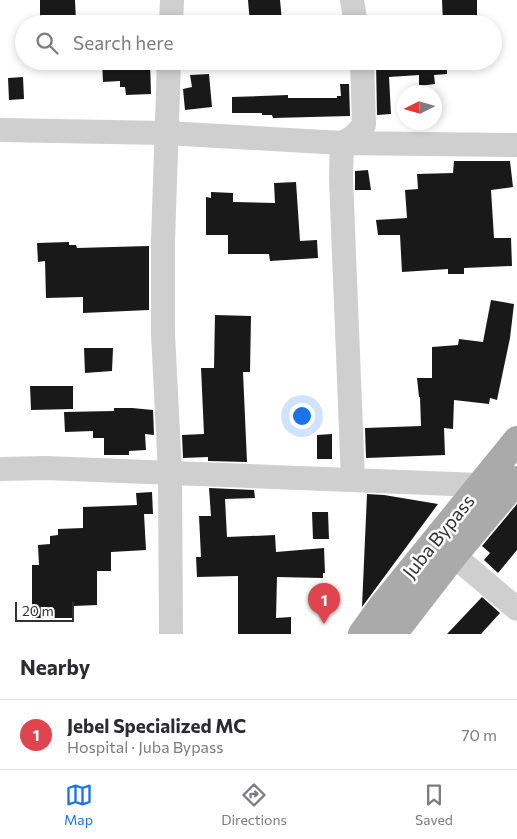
<!DOCTYPE html>
<meta charset="utf-8">
<style>
:root{--surface:#fff;--page:#f7f7f7;--text:#2b2b33;--muted:#7c7c81;--line:#e1e1e2;--accent:#1a73e8}
body{margin:0;font-family:Commissioner,sans-serif;background:var(--page);color:var(--text)}
.compass{position:absolute;left:397px;top:85px;width:45px;height:45px;border-radius:50%;background:var(--surface);box-shadow:0 2px 8px #0003;rotate:265deg}
.scale{position:absolute;left:15px;bottom:12px;width:59px;box-sizing:border-box;padding-left:5px;border:2px solid #323232;border-top:0;font-size:14px;line-height:18px;white-space:nowrap;color:#323232;-webkit-text-stroke:4px #fff;paint-order:stroke}
.you{position:absolute;left:301px;top:415px;width:18px;height:18px;margin:-12px;border:4px solid #fff;border-radius:50%;background:#1a73e8;box-shadow:0 0 0 8px #1a73e833}
.badge{display:grid;place-items:center;width:32px;height:32px;border-radius:50%;background:var(--accent);color:#fff;font-size:16px;font-weight:700}
.pin{position:absolute;translate:-50% -41px;filter:drop-shadow(0 1px 2px #0008)}
.pin::after{content:'';position:absolute;top:26px;width:18px;height:15px;background:inherit;clip-path:polygon(0 0,100% 0,50% 100%)}
.list{margin:0;padding:0;list-style:none}
h2{display:flex;justify-content:space-between;align-items:center;height:65px;margin:0;padding:0 20px;font-size:21px}
h2 small{font-size:16px;font-weight:400;color:var(--muted)}
.list li{display:grid;grid-template-columns:32px 1fr auto;gap:15px;align-items:center;box-sizing:border-box;height:70px;padding:0 20px;border-top:1px solid var(--line)}
.list b{display:block;font-size:19px;white-space:nowrap}
.list p{margin:0;font-size:16px;white-space:nowrap;color:var(--muted)}
.list em{font-size:16px;font-style:normal;color:var(--muted)}
.icon{flex:none;width:28px;height:28px;fill:none;stroke:currentColor;stroke-width:2;stroke-linecap:round;stroke-linejoin:round}
.map{position:relative;flex:none;width:517px;height:634px;overflow:hidden}
.search{position:absolute;background:var(--surface);box-shadow:0 2px 8px #0003;left:15px;right:15px;top:15px;height:55px;display:flex;align-items:center;gap:12px;box-sizing:border-box;padding:0 18px;border-radius:28px;color:var(--muted);font-size:19px}
.sheet{height:135px;background:var(--surface)}
nav{display:flex;justify-content:space-around;align-items:center;box-sizing:border-box;height:70px;border-top:1px solid var(--line);background:var(--surface);font-size:14px;color:var(--muted)}
nav a{display:grid;justify-items:center;gap:2px}
nav .on{color:var(--accent)}
.map>svg:first-child{display:block}
.building{fill:#191919}
.lines{fill:none;stroke-linecap:round;stroke-linejoin:round}
.street{stroke:#cfcfcf;stroke-width:24}
.primary{stroke:#aaa;stroke-width:28}
.labels{text-anchor:middle;dominant-baseline:central;stroke-width:5;stroke-linejoin:round;paint-order:stroke}
.street-label{font-size:19px;fill:#323232;stroke:#fff}
</style>
<div class="map">
<svg width="517" height="634" viewBox="0 0 517 634">
<rect width="100%" height="100%" fill="#fff"/>
<path class="building" d="M 40,0 L 75,0 L 76,22 L 40,23 Z
M 248,0 L 280,0 L 282,21 L 250,24 Z
M 442,0 L 477,0 L 477,24 L 443,24 Z
M 102,61 L 150,61 L 151,94 L 126,95 L 125,87 L 120,87 L 120,81 L 103,82 Z
M 376,61 L 447,61 L 447,74 L 434,75 L 435,84 L 419,86 L 419,75 L 389,77 L 391,114 L 377,115 Z
M 209,74 L 212,107 L 185,110 L 183,89 L 192,87 L 190,75 Z
M 23,77 L 24,99 L 9,100 L 8,78 Z
M 340,84 L 349,84 L 350,116 L 273,118 L 272,115 L 262,115 L 262,113 L 232,113 L 232,97 L 288,95 L 288,98 L 337,98 L 337,96 L 341,96 Z
M 454,161 L 510,161 L 513,187 L 491,190 L 494,238 L 511,238 L 512,266 L 464,268 L 464,274 L 448,274 L 448,269 L 402,272 L 400,235 L 378,235 L 376,220 L 407,218 L 405,190 L 418,189 L 417,174 L 453,173 Z
M 368,170 L 371,190 L 355,190 L 355,171 Z
M 296,182 L 300,241 L 317,240 L 318,258 L 270,261 L 269,254 L 228,254 L 228,235 L 206,235 L 206,197 L 211,198 L 211,192 L 233,193 L 233,202 L 275,203 L 274,183 Z
M 69,242 L 69,245 L 76,245 L 77,248 L 149,246 L 149,310 L 83,313 L 83,297 L 46,298 L 45,261 L 38,262 L 37,243 Z
M 491,300 L 514,304 L 510,338 L 497,400 L 490,398 L 489,404 L 454,400 L 453,429 L 444,428 L 445,455 L 366,458 L 365,428 L 421,426 L 420,397 L 419,397 L 417,378 L 432,378 L 432,347 L 458,345 L 459,339 L 483,342 Z
M 215,315 L 251,316 L 250,372 L 243,372 L 247,462 L 208,461 L 208,457 L 183,458 L 182,435 L 204,434 L 201,368 L 214,368 Z
M 84,348 L 113,348 L 112,371 L 85,373 Z
M 30,386 L 73,386 L 73,409 L 31,410 Z
M 114,408 L 132,408 L 153,410 L 154,435 L 145,434 L 146,450 L 129,451 L 129,455 L 104,455 L 104,438 L 93,438 L 93,431 L 65,432 L 64,412 L 114,411 Z
M 332,434 L 332,459 L 317,459 L 317,435 Z
M 209,488 L 254,490 L 255,498 L 225,499 L 227,537 L 275,535 L 276,552 L 324,548 L 325,573 L 323,573 L 323,578 L 277,577 L 276,618 L 291,617 L 291,634 L 238,634 L 238,576 L 197,577 L 196,557 L 201,557 L 199,516 L 211,516 Z
M 152,492 L 153,514 L 144,514 L 146,550 L 111,552 L 111,571 L 97,571 L 97,605 L 74,606 L 74,618 L 32,618 L 32,565 L 39,565 L 38,545 L 50,544 L 50,536 L 58,535 L 58,529 L 83,528 L 83,507 L 137,505 L 136,493 Z
M 367,494 L 384,495 L 438,504 L 362,607 Z
M 517,504 L 517,550 L 498,573 L 484,560 L 490,553 L 482,546 Z
M 312,512 L 328,512 L 329,539 L 313,539 Z
M 482,597 L 500,613 L 481,634 L 447,634 Z"/>
<g class="lines">
<path class="street" d="M 352,0 L 356,24
M 171,24 L 172,0
M 169,61 L 163,241 L 163,334 L 170,473 L 171,634
M 0,130 L 166,133 L 342,143 L 517,145
M 0,469 L 46,468 L 479,485
M 353,480 L 341,179 L 342,143 L 353,137 L 364,125 L 362,61
M 440,544 L 517,609"/>
<path class="primary" d="M 362,634 L 383,605 L 517,440
M 393,634 L 454,555 L 517,480"/>
</g>
<g class="labels">
<g class="street-label">
<text transform="translate(438 536) rotate(-51)">Juba Bypass</text>
</g>
</g>
</svg>
<svg class="compass" viewBox="-18 -18 36 36"><path d="M0-13l5 13h-10z" fill="#e53935"/><path d="M0 13l5-13h-10z" fill="#7c7c81"/></svg>
<div class="scale">20 m</div>
<div class="you"></div>
<div class="pin badge" style="left:324px;top:624px;background:#e0444e">1</div>
<div class="search"><svg class="icon" aria-label="search" viewBox="0 0 24 24"><circle cx="10" cy="10" r="6"/><path d="M15 15l6 6"/></svg>Search here</div>
</div>
<section class="sheet">
<h2>Nearby<small></small></h2>
<ul class="list">
<li><span class="badge" style="background:#e0444e">1</span><div><b>Jebel Specialized MC</b><p>Hospital · Juba Bypass</p></div><em>70 m</em></li>
</ul>
</section>
<nav>
<a class="on"><svg class="icon" aria-label="map" viewBox="0 0 24 24"><path d="M3 6l6-2 6 2 6-2v14l-6 2-6-2-6 2zM9 4v14M15 6v14"/></svg>Map</a>
<a><svg class="icon" aria-label="directions" viewBox="0 0 24 24"><path d="M12 3l9 9-9 9-9-9zM9 14v-3h6M13 9l2 2-2 2"/></svg>Directions</a>
<a><svg class="icon" aria-label="saved" viewBox="0 0 24 24"><path d="M7 4h10v16l-5-4-5 4z"/></svg>Saved</a>
</nav>
